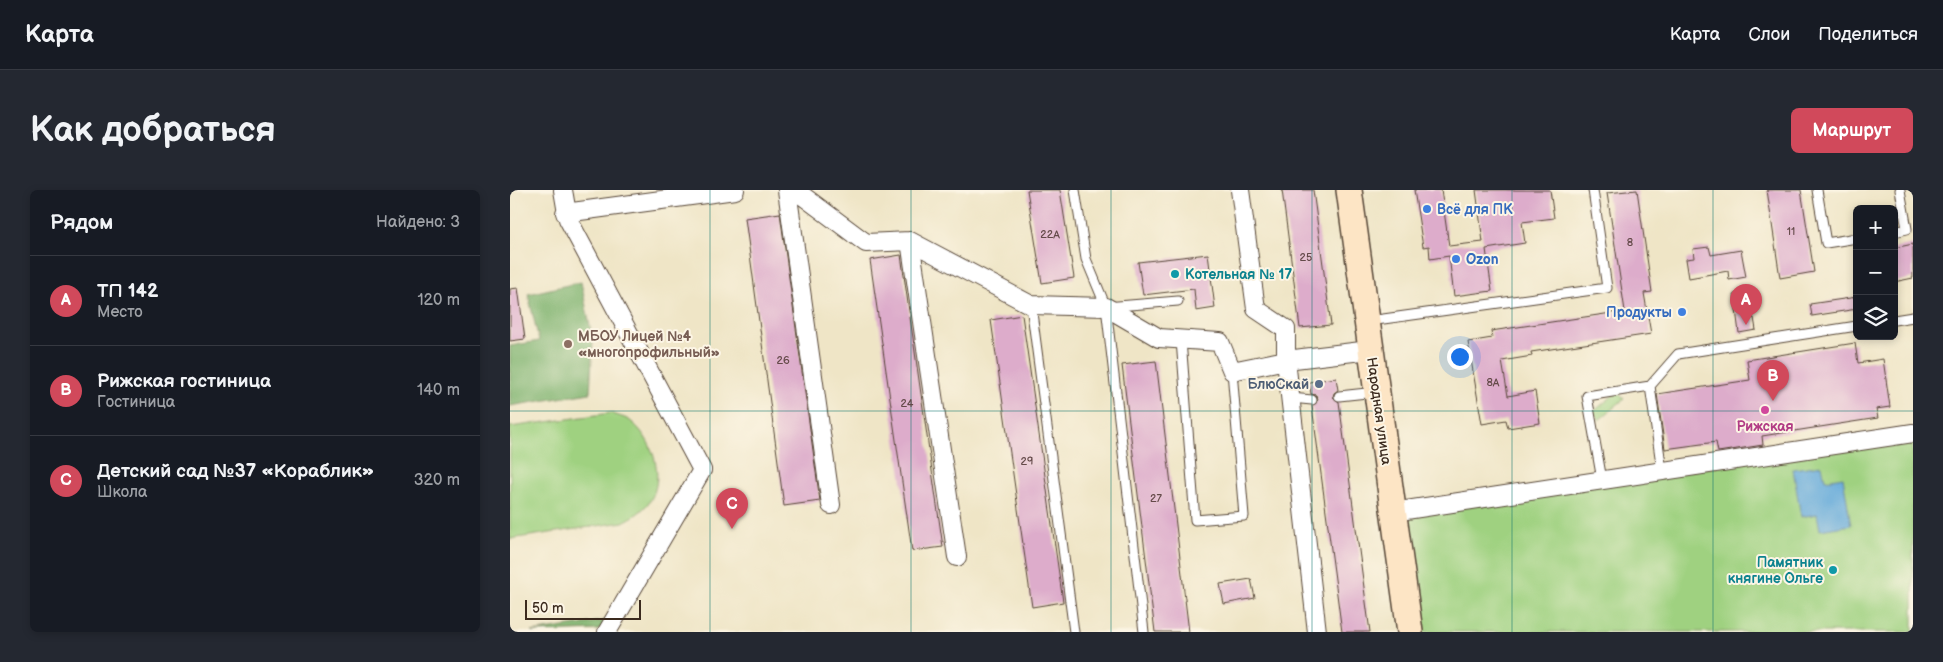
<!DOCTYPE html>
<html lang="ru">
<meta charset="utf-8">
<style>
:root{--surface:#171b24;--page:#242831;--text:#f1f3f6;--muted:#9ea1a6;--line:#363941;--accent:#d1495b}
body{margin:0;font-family:"Balsamiq Sans",sans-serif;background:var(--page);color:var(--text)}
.controls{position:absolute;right:15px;top:15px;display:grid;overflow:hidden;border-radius:8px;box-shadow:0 2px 8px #0003}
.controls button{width:45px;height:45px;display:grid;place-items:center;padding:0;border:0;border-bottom:1px solid var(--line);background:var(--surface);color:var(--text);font:25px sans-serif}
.scale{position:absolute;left:15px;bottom:12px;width:116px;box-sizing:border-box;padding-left:5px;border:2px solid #3b2a1e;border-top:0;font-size:14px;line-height:18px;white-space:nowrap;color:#3b2a1e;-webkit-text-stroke:4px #fcf5e5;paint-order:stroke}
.you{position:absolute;left:949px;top:166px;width:18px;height:18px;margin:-12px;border:4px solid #fff;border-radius:50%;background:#1a73e8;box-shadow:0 0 0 8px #1a73e833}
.badge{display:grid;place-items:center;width:32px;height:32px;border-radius:50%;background:var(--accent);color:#fff;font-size:16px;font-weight:700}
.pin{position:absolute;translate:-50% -41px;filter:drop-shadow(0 1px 2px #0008)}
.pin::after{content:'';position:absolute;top:26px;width:18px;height:15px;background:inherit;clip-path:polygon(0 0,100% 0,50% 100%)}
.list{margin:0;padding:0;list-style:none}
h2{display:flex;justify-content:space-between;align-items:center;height:65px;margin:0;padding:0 20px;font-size:21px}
h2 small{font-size:16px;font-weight:400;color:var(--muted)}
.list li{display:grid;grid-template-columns:32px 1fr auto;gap:15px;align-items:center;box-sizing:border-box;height:90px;padding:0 20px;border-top:1px solid var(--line)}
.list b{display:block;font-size:19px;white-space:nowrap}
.list p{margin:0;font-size:16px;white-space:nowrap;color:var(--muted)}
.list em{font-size:16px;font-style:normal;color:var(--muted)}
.icon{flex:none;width:28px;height:28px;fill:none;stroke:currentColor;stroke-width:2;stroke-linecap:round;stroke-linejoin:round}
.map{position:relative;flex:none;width:1403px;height:442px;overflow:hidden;border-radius:8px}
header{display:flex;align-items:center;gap:30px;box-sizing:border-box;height:70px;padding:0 25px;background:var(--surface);border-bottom:1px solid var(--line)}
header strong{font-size:24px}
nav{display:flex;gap:28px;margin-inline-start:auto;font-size:18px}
.intro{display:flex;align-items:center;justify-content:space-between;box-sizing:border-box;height:120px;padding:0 30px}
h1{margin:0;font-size:35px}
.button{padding:12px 22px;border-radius:8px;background:var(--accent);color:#fff;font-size:18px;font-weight:700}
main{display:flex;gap:30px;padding:0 30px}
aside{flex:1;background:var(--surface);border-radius:8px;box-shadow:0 2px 8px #0003}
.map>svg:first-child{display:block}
.green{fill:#9fd180;stroke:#6d7e4f}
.forest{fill:#7fb36e;stroke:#5d6e46}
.water{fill:#65aada;stroke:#506a7c}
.building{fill:#ddaccb}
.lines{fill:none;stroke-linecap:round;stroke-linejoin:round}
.lane-casing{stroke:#564637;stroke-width:11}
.street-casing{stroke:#564637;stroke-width:20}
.secondary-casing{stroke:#564637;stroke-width:28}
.lane{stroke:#fff;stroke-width:9}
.street{stroke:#fff;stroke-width:18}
.secondary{stroke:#fde5c5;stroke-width:25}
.grid{fill:none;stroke:#0f766e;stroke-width:1;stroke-opacity:0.55}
.shop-dot{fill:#3f7fe0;stroke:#fcf5e5;stroke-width:2}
.culture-dot{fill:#0f9aa8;stroke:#fcf5e5;stroke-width:2}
.education-dot{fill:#8d6e63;stroke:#fcf5e5;stroke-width:2}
.service-dot{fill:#5c6f8a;stroke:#fcf5e5;stroke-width:2}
.hotel-dot{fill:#d1479c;stroke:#fcf5e5;stroke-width:2}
.labels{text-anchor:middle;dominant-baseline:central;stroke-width:4;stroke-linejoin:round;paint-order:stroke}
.number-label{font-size:11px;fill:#644a49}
.shop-label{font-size:14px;font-weight:bold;fill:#366cbe;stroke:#fcf5e5;text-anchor:start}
.culture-label{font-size:14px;font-weight:bold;fill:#0d838f;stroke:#fcf5e5;text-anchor:start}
.education-label{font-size:14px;font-weight:bold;fill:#785e54;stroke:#fcf5e5;text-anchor:start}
.service-label{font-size:14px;font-weight:bold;fill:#4e5e75;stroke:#fcf5e5;text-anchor:end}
.street-label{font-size:14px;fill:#3b2a1e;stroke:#fcf5e5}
.hotel-label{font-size:14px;font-weight:bold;fill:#b23c85;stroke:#fcf5e5}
</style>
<header>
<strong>Карта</strong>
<nav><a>Карта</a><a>Слои</a><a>Поделиться</a></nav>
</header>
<div class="intro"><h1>Как добраться</h1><a class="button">Маршрут</a></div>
<main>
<aside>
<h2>Рядом<small>Найдено: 3</small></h2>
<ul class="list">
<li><span class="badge">A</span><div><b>ТП 142</b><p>Место</p></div><em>120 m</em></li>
<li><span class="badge">B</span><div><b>Рижская гостиница</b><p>Гостиница</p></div><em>140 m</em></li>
<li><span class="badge">C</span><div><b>Детский сад №37 «Кораблик»</b><p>Школа</p></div><em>320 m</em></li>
</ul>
</aside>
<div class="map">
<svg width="1403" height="442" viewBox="0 0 1403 442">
<rect width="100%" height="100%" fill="#fcf5e5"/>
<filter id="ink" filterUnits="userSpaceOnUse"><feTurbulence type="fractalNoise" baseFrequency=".02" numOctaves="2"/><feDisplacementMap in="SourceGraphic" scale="10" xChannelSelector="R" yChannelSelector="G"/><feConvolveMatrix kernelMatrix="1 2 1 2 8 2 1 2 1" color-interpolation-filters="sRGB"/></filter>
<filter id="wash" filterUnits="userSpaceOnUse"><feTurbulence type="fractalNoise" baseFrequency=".0096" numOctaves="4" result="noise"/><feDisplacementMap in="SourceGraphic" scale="20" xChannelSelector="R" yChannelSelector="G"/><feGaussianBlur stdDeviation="1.12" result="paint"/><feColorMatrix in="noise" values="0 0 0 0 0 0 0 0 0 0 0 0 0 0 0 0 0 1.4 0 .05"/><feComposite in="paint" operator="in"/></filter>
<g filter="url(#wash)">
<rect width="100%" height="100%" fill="#efe5c6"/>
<path class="green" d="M 1107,202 L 1114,209 L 1089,230 L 1083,222 Z
M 101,223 C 107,226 114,227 119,230 C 142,246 156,286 140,311 C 133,321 123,327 113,332 L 0,349 L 0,237 Z
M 1403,247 L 1403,442 L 907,442 L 894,324 Z"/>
<path class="forest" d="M 71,92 L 83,151 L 80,203 L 0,216 L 0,156 L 29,151 L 18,104 Z
M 98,430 L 90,440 L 22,442 Z"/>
<path class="water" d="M 1312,275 L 1315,290 L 1333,287 L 1341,335 L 1310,340 L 1307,324 L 1291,327 L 1283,279 Z"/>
<g id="blocks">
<path class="building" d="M 517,0 L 550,0 L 564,88 L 532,93 Z
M 772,0 L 803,0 L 821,135 L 790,138 Z
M 904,0 L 931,0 L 939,56 L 973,52 L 966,0 L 1040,0 L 1044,28 L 1012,32 L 1015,53 L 976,59 L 982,101 L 944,106 L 939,66 L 920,69 L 919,56 L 913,57 Z
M 1127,0 L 1142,102 L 1134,103 L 1141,144 L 1021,162 L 1022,166 L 992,171 L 998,206 L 1025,201 L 1030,233 L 998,238 L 996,230 L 972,234 L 958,152 L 982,148 L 981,141 L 1115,121 L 1097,3 Z
M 1257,0 L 1291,0 L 1304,82 L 1270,88 Z
M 270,23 L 310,311 L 274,316 L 235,28 Z
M 1403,54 L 1403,88 L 1384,92 L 1384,58 Z
M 1199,57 L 1201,65 L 1231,60 L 1236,87 L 1219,90 L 1218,81 L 1179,88 L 1176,69 L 1184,68 L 1183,59 Z
M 698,64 L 705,118 L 686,121 L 684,99 L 633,105 L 628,72 Z
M 391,65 L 433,357 L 402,361 L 360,70 Z
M 8,98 L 15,149 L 0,151 L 0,99 Z
M 1234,102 L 1240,128 L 1244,128 L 1246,140 L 1229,143 L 1224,104 Z
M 1347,107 L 1347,119 L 1302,126 L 1300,114 Z
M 512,125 L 553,412 L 522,417 L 481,130 Z
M 1345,153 L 1348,173 L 1373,169 L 1380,217 L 1366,219 L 1368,228 L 1252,246 L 1253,255 L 1208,262 L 1206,252 L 1155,259 L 1147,204 L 1240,190 L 1237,170 Z
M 646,171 L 679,442 L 645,442 L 612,175 Z
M 826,188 L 828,200 L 824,203 L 823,207 L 829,212 L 860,442 L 832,442 L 802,216 L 808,210 L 806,205 L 801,204 L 799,192 Z
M 741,389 L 745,408 L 714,414 L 710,394 Z"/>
</g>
</g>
<g filter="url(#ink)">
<use href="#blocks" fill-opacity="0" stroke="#564637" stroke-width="1"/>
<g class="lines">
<g class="lane-casing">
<path id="lane" d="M 565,0 L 576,69 L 596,117
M 1307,0 L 1316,53 L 1347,48
M 1384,42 L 1397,39 L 1390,0
M 521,115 L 564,442
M 1384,130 L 1403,127
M 859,131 L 1097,98 L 1083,0
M 671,150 L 685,330 L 734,326 L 722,181
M 1140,196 L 1152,281
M 829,206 L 866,202
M 781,208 L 802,210
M 1092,290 L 1077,206 L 1140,196 L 1168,164 L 1347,136
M 634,442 L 596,117 L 668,111"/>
</g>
<g class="street-casing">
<path id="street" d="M 53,0 L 58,29 L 192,280 L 97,442
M 277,0 L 321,315
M 285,0 L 356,53 L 400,51 L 521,115 L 596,117 L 649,148 L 710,152 L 722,181 L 776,170 L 776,139 L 746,119 L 730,0
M 55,23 L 225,0
M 400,51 L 447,367
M 883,322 L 1403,243
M 807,442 L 776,170 L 860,160"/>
</g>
<g class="secondary-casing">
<path id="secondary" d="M 839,0 L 900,442"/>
</g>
<use href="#lane" class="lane"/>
<use href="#street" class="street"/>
<use href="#secondary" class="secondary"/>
</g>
</g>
<path class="grid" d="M 200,0 L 200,442M 401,0 L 401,442M 601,0 L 601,442M 802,0 L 802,442M 1002,0 L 1002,442M 1203,0 L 1203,442M 0,221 L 1403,221"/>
<g class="shop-dot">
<circle cx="917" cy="19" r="5"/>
<circle cx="946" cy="69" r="5"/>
<circle cx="1172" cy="122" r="5"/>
</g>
<g class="culture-dot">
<circle cx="665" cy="84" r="5"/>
<circle cx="1323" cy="380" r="5"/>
</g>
<circle class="education-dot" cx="58" cy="154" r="5"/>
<circle class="service-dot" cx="809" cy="194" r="5"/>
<circle class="hotel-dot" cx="1255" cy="220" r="5"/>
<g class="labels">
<g class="number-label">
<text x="1281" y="41">11</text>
<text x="540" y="44">22А</text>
<text x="1120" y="52">8</text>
<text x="796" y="67">25</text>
<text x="273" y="170">26</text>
<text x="983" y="192">8А</text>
<text x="397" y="213">24</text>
<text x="517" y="271">29</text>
<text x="646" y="308">27</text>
</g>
<g class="shop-label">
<text x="927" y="19">Всё для ПК</text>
<text x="956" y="69">Ozon</text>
<text x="1162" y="122" text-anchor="end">Продукты</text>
</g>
<g class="culture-label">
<text x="675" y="84">Котельная № 17</text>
<text x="1313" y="372" text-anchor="end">Памятник<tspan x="1313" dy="16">княгине Ольге</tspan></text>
</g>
<g class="education-label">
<text x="68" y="146">МБОУ Лицей №4<tspan x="68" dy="16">«многопрофильный»</tspan></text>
</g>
<g class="service-label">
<text x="799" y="194">БлюСкай</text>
</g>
<g class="street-label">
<text transform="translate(869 221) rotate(82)">Народная улица</text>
</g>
<g class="hotel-label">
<text x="1255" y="236">Рижская</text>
</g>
</g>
</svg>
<div class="controls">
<button>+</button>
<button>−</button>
<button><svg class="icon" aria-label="layers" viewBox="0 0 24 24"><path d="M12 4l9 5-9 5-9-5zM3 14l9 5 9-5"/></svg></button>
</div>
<div class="scale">50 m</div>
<div class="you"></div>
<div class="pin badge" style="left:1236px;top:135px">A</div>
<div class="pin badge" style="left:1263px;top:211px">B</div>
<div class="pin badge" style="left:222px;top:339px">C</div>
</div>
</main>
